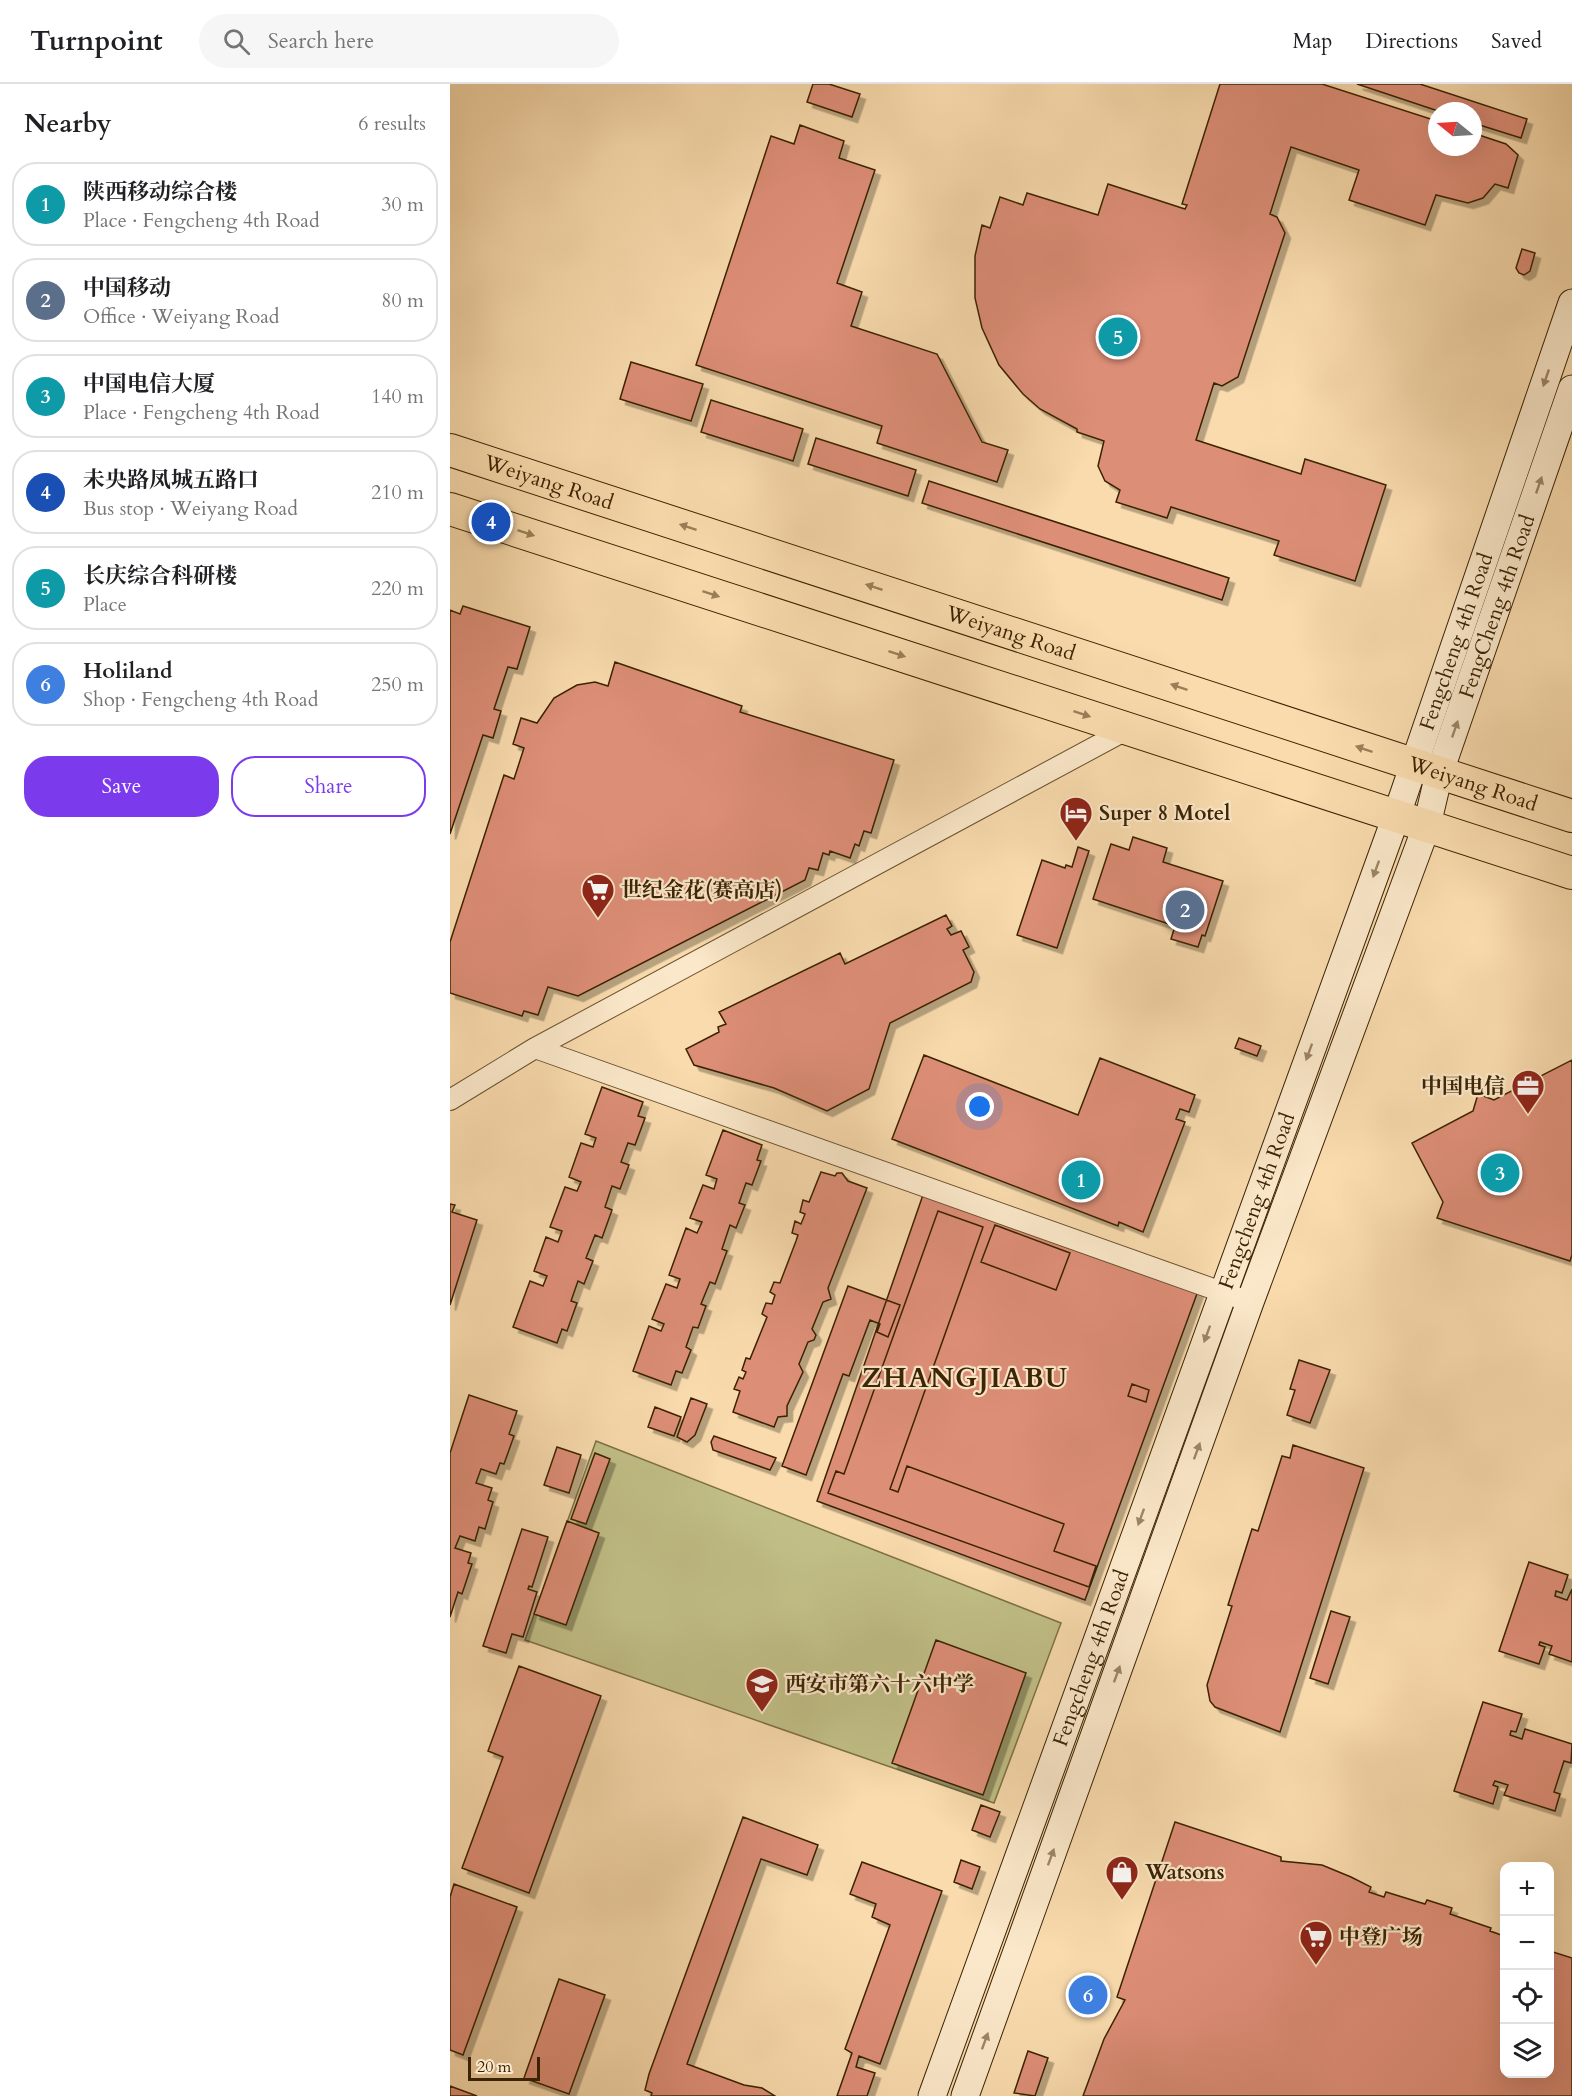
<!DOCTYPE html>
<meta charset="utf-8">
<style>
:root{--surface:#fff;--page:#f6f6f6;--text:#202124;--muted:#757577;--line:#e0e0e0;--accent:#7c3aed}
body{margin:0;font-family:Cardo,"Noto Serif SC",serif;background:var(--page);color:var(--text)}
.controls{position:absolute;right:18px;bottom:18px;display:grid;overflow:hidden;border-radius:12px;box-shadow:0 6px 24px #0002}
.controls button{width:54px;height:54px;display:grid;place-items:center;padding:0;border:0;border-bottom:2px solid var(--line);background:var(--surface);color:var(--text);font:30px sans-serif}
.compass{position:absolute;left:978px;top:18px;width:54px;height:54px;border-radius:50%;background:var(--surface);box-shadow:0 6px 24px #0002;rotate:288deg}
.scale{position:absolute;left:18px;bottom:15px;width:72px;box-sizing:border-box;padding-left:6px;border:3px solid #3b2303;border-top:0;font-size:16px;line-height:21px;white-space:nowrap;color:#3b2303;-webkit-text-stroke:4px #fbe8ca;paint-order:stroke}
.you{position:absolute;left:530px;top:1023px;width:21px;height:21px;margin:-15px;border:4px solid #fff;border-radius:50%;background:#1a73e8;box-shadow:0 0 0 9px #1a73e833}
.badge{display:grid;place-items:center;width:39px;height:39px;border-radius:50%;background:var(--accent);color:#fff;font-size:20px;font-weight:700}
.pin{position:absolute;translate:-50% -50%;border:3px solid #fff;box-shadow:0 2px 6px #0006}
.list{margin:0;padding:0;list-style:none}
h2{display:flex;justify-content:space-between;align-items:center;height:78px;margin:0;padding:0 24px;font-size:26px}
h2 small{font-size:20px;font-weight:400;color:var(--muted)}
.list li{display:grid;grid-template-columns:39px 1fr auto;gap:18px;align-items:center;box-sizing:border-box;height:84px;margin:0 12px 12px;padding:0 12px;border:2px solid var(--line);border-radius:24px}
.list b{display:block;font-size:22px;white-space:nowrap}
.list p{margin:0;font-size:20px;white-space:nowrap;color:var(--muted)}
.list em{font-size:20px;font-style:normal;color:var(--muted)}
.actions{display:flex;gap:12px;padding:18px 24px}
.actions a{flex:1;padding:14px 0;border:2px solid var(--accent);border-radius:24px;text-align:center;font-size:21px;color:var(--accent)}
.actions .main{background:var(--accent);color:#fff}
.icon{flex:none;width:33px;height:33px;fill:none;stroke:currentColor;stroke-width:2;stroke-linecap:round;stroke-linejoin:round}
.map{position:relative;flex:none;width:1122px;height:2012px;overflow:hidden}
header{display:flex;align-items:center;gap:36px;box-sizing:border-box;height:84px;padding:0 30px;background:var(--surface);border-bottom:2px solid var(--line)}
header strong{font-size:28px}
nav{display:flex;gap:33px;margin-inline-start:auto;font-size:21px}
.search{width:420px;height:54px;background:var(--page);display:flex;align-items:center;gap:15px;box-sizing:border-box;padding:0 21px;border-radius:33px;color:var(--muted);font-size:22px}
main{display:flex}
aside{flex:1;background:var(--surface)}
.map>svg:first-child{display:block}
.green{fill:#c1bf87;stroke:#7e7145;stroke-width:1.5}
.building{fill:#dd8e77;stroke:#3b2303;stroke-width:1.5;filter:url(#shadow)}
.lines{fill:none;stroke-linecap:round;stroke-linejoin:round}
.street-casing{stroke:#6a512e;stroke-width:22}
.secondary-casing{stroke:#3b2303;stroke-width:29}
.primary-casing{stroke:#3b2303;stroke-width:34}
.street{stroke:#fbe8ca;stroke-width:20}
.secondary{stroke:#fbe8ca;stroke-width:27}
.primary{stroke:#f9dbad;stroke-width:32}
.oneway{fill:#9b8666}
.oneway2{fill:#9a7f58}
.labels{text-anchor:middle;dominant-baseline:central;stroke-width:4.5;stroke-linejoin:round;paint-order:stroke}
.street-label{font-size:21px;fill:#3b2303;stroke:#fbe8ca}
.poi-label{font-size:21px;font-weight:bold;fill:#3b2303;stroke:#fbe8ca;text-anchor:start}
.district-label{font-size:27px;font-weight:bold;letter-spacing:1.5px;fill:#3b2303;stroke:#fbe8ca}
</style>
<header>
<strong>Turnpoint</strong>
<div class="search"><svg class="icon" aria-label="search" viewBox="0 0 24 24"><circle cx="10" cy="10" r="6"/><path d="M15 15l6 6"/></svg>Search here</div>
<nav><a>Map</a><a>Directions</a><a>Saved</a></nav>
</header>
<main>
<aside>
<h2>Nearby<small>6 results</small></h2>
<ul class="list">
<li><span class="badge" style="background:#0f9aa8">1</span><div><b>陕西移动综合楼</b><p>Place · Fengcheng 4th Road</p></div><em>30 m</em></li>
<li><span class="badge" style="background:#5c6f8a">2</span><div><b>中国移动</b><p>Office · Weiyang Road</p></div><em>80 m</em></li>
<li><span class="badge" style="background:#0f9aa8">3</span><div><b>中国电信大厦</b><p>Place · Fengcheng 4th Road</p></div><em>140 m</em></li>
<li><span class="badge" style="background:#1a4fb4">4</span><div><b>未央路凤城五路口</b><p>Bus stop · Weiyang Road</p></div><em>210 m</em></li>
<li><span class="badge" style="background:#0f9aa8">5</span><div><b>长庆综合科研楼</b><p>Place</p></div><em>220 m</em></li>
<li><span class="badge" style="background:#3f7fe0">6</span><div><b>Holiland</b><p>Shop · Fengcheng 4th Road</p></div><em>250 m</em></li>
</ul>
<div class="actions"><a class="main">Save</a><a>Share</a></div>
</aside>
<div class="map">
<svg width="1122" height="2012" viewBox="0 0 1122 2012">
<defs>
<filter id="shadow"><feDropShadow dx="5.5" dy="5.5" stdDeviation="0" flood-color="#0004"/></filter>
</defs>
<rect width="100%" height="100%" fill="#f9dbad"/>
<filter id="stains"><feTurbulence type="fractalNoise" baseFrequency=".00333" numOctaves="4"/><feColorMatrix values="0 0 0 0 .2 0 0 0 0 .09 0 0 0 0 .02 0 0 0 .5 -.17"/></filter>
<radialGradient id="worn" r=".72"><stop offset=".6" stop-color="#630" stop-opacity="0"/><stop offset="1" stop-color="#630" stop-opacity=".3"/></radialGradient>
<path class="green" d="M 146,1357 L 611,1539 L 544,1719 L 75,1556 Z"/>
<path class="building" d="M 363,0 L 379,0 L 410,10 L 402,33 L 357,18 Z
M 770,0 L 872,0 L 987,37 L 987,63 L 1023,63 L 1023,49 L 1056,60 L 1068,71 L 1058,104 L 1045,100 L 1033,114 L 1018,119 L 986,111 L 975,141 L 899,116 L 909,86 L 841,63 L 820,130 L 827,133 L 835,149 L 788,293 L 772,302 L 764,299 L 746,356 L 851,390 L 855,375 L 936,401 L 905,497 L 824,471 L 829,457 L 721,423 L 717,434 L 666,418 L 670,406 L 655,397 L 648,382 L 654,357 L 627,348 L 627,345 L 590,325 L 573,310 L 549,281 L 532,244 L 525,214 L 525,172 L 532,141 L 540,144 L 550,113 L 573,121 L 577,109 L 648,131 L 658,100 L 735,125 L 737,121 L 732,120 Z
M 907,0 L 970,0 L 1077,35 L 1071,54 L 1023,39 L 1023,27 L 988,27 Z
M 350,41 L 394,57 L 389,74 L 425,86 L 387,199 L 412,208 L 401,242 L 487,270 L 532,358 L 558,366 L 547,398 L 427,359 L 432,342 L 246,281 L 321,52 L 344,60 Z
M 1072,165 L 1085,169 L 1080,187 L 1074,191 L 1069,189 L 1066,184 Z
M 181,278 L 253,300 L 241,337 L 170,315 Z
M 261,316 L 353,345 L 343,377 L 251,348 Z
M 366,354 L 466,386 L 458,412 L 358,380 Z
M 479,397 L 779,494 L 772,516 L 472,419 Z
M 13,522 L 80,543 L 67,585 L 58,583 L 44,625 L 51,627 L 43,654 L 33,651 L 0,750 L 0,526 L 10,530 Z
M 165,578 L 292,622 L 290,628 L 444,676 L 421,749 L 414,747 L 409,762 L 405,760 L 400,774 L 380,767 L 379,771 L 373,769 L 368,786 L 359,784 L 355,796 L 128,912 L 98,903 L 88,931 L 74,927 L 72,932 L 0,909 L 0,858 L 54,691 L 64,695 L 74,664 L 63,660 L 71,634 L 87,639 L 104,614 L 127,601 L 145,598 L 158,602 Z
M 683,753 L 717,764 L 713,778 L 773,797 L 755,852 L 752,851 L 748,863 L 721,855 L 725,842 L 643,815 L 661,760 L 679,766 Z
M 628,763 L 639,767 L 607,864 L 567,851 L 592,776 L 615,784 L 616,781 L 622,783 Z
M 496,831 L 502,842 L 497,845 L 501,851 L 511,847 L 519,863 L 513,866 L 524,888 L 521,898 L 440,939 L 419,1005 L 377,1027 L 324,1004 L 244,981 L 236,965 L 269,948 L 268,943 L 276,940 L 269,928 L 390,869 L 395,880 Z
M 789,954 L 811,962 L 807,972 L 785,964 Z
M 474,971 L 628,1031 L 650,974 L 745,1011 L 739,1028 L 730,1025 L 726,1035 L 735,1038 L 693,1148 L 669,1138 L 668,1142 L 442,1055 Z
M 1122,976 L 1122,1171 L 1120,1177 L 987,1134 L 993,1118 L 962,1059 L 1023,1027 L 1028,1010 L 1044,1016 Z
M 152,1003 L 193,1018 L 188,1032 L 195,1034 L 185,1061 L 178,1059 L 171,1078 L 179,1081 L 170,1105 L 162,1102 L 155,1123 L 162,1126 L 152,1154 L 145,1151 L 136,1174 L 143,1177 L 134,1200 L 128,1197 L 121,1217 L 127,1219 L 117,1247 L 112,1245 L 107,1259 L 63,1243 L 80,1197 L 93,1202 L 97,1192 L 84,1187 L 96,1153 L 108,1158 L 112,1147 L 100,1143 L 115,1103 L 127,1107 L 131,1098 L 119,1093 L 131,1059 L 143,1063 L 146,1054 L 135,1050 Z
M 273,1046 L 312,1061 L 307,1076 L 311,1077 L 302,1101 L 296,1099 L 289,1119 L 295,1121 L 286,1144 L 280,1141 L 272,1165 L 277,1167 L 265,1200 L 260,1198 L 251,1220 L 256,1222 L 248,1244 L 243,1243 L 236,1263 L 241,1266 L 232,1289 L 226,1287 L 221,1301 L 183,1287 L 199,1242 L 211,1247 L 214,1240 L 202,1235 L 216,1200 L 227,1204 L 230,1195 L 219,1191 L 236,1144 L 247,1149 L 252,1138 L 240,1134 L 253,1101 L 264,1105 L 267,1095 L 256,1091 Z
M 371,1088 L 385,1092 L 387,1089 L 392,1089 L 398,1097 L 417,1104 L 378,1204 L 381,1215 L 373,1218 L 362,1245 L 366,1251 L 364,1256 L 358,1258 L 349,1280 L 353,1288 L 337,1322 L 337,1332 L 328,1333 L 324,1343 L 283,1328 L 290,1307 L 284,1305 L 289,1293 L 293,1295 L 296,1288 L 292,1286 L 296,1274 L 300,1275 L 317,1233 L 312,1230 L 313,1227 L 316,1219 L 322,1220 L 325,1211 L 320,1208 L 324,1198 L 330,1199 L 346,1157 L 348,1151 L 342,1149 L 345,1137 L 351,1140 L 355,1130 L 350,1128 L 353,1116 L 359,1118 Z
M 474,1108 L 748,1207 L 635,1516 L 367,1417 Z
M 0,1120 L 5,1121 L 2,1128 L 27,1136 L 0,1221 Z
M 488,1127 L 533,1143 L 440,1405 L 448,1408 L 457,1382 L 614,1440 L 604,1467 L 646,1482 L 639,1503 L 378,1409 L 386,1387 L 394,1390 Z
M 545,1141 L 620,1169 L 606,1206 L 531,1178 Z
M 398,1202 L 450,1221 L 438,1253 L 427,1248 L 430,1240 L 420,1236 L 399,1292 L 393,1290 L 356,1391 L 332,1382 Z
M 849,1276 L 880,1286 L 860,1339 L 837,1331 L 845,1306 L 840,1305 Z
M 682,1300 L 699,1306 L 696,1318 L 678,1312 Z
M 19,1311 L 67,1327 L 59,1350 L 64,1352 L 54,1380 L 50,1379 L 46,1390 L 31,1385 L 26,1399 L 42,1404 L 38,1416 L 43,1418 L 35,1445 L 29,1443 L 25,1457 L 10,1452 L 5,1464 L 21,1469 L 18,1479 L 22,1480 L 12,1510 L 8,1508 L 0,1533 L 0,1369 Z
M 241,1314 L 257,1320 L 245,1351 L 237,1358 L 227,1353 Z
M 205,1323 L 231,1333 L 224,1352 L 198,1343 Z
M 264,1352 L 326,1374 L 320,1386 L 263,1366 L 261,1358 Z
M 843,1361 L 914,1384 L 830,1648 L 765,1623 L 760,1617 L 757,1601 L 782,1522 L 778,1521 L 802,1445 L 808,1447 L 832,1372 L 840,1374 Z
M 107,1363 L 131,1371 L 119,1409 L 94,1401 Z
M 145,1369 L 160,1375 L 136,1440 L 121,1435 Z
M 117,1437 L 149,1449 L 116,1541 L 84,1530 Z
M 72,1445 L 98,1453 L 82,1503 L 79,1502 L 78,1505 L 87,1508 L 73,1553 L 62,1550 L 56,1569 L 33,1562 Z
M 1079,1478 L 1118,1491 L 1112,1509 L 1106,1507 L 1105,1512 L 1117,1516 L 1122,1505 L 1122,1578 L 1099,1570 L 1102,1562 L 1090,1558 L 1089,1561 L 1095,1563 L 1089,1580 L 1049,1567 Z
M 881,1527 L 900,1533 L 878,1600 L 860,1594 Z
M 486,1556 L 576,1589 L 533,1711 L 442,1679 Z
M 69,1582 L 151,1612 L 79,1809 L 12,1784 L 53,1673 L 38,1667 Z
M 1033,1618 L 1072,1630 L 1066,1648 L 1061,1647 L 1060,1651 L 1072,1655 L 1075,1645 L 1122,1660 L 1121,1679 L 1114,1677 L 1104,1708 L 1110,1710 L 1105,1727 L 1054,1711 L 1058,1701 L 1045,1697 L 1043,1701 L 1048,1703 L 1043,1720 L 1004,1707 Z
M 531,1721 L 550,1728 L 540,1753 L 522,1746 Z
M 293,1733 L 368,1761 L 357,1791 L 311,1775 L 237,1980 L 294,2001 L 312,2004 L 325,2012 L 201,2012 L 202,2009 L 195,2006 L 199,1990 Z
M 725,1738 L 831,1773 L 831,1777 L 872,1781 L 901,1793 L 921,1803 L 919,1808 L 934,1813 L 936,1808 L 975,1820 L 977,1816 L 1002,1824 L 1000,1830 L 1041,1844 L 1040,1847 L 1054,1852 L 1054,1990 L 1100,1990 L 1100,1867 L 1122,1874 L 1122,2012 L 633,2012 L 654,1955 L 675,1916 L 667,1913 Z
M 511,1776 L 530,1783 L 522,1805 L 504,1798 Z
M 412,1778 L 492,1807 L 430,1980 L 409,1972 L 406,1983 L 425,1989 L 417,2012 L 387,2012 L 402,1969 L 395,1965 L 440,1841 L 422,1833 L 426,1820 L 400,1810 Z
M 4,1800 L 67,1823 L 13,1971 L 0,1966 L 0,1813 Z
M 109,1895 L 155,1911 L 119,2010 L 74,1994 Z
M 578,1967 L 598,1974 L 585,2012 L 564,2009 Z
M 0,2002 L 27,2012 L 0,2012 Z"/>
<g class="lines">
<g class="street-casing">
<path id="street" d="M 85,964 L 800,1218
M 0,1016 L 85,964 L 678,645"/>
</g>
<g class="secondary-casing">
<g id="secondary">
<path id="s1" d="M 482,2012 L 947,730 L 1122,219"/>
<path id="s2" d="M 515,2012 L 800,1218 L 977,741 L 989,690 L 1122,305"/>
</g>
</g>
<g class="primary-casing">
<g id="primary">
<path id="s3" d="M 0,366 L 1122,732"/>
<path d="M 0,425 L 1122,789"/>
</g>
</g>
<use href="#street" class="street"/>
<use href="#secondary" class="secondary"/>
<use href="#primary" class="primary"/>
</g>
<defs><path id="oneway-solid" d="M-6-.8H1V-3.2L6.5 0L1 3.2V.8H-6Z" transform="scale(1.5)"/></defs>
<g class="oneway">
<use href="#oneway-solid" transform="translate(1096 294) rotate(109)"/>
<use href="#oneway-solid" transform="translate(1089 401) rotate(-71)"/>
<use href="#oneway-solid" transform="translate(1005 645) rotate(-71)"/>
<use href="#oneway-solid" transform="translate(926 785) rotate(110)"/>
<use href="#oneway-solid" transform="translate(859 968) rotate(110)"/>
<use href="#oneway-solid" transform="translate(757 1250) rotate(110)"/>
<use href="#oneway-solid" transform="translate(747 1367) rotate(-70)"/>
<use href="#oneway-solid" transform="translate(691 1433) rotate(110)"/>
<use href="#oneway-solid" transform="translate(667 1590) rotate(-70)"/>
<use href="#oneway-solid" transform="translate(601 1773) rotate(-70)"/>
<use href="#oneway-solid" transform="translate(535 1957) rotate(-70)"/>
</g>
<g class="oneway2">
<use href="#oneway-solid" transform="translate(238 443) rotate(-162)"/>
<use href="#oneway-solid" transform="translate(76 449) rotate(18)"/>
<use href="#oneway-solid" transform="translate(424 503) rotate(-162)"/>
<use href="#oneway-solid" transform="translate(261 510) rotate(18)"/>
<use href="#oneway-solid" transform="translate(447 570) rotate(18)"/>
<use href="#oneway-solid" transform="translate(729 603) rotate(-161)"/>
<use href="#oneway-solid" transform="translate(632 630) rotate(18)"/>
<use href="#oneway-solid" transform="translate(914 665) rotate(-161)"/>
</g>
<defs>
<g id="hotel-pin" transform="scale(1.725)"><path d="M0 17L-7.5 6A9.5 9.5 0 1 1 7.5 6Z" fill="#8f2418" stroke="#fbe8ca"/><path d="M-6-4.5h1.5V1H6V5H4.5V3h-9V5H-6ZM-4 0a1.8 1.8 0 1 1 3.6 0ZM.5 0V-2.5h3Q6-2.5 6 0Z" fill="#fff"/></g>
<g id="supermarket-pin" transform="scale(1.725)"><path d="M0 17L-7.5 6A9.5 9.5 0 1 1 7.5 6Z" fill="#8f2418" stroke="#fbe8ca"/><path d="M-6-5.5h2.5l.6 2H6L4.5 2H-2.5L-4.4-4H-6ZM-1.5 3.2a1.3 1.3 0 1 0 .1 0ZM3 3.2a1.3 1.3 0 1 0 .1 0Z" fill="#fff"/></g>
<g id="office-pin" transform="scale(1.725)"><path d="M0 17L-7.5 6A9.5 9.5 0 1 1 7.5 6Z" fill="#8f2418" stroke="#fbe8ca"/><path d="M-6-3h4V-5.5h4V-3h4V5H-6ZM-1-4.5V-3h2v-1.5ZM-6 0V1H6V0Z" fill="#fff"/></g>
<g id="school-pin" transform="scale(1.725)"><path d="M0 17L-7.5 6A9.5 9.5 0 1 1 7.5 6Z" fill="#8f2418" stroke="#fbe8ca"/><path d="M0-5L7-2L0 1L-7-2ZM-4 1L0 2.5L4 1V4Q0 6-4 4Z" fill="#fff"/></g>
<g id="shop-pin" transform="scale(1.725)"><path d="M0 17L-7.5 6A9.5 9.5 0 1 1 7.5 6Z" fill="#8f2418" stroke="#fbe8ca"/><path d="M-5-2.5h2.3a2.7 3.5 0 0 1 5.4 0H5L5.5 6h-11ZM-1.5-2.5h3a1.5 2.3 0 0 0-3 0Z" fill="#fff"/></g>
</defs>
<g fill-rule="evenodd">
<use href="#hotel-pin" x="626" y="729"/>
<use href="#supermarket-pin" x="148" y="806"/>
<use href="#office-pin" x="1078" y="1002"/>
<use href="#school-pin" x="312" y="1600"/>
<use href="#shop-pin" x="672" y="1788"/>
<use href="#supermarket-pin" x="866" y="1853"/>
</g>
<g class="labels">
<g class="street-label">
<text stroke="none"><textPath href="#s3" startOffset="104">Weiyang Road</textPath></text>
<text stroke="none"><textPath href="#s2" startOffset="1582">FengCheng 4th Road</textPath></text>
<text stroke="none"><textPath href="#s3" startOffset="590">Weiyang Road</textPath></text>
<text stroke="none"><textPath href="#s1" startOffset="1546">Fengcheng 4th Road</textPath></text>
<text stroke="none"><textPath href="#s3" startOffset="1076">Weiyang Road</textPath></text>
<text stroke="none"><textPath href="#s1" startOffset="952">Fengcheng 4th Road</textPath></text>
<text stroke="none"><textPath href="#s1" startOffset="466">Fengcheng 4th Road</textPath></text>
</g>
<g class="poi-label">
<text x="649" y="729">Super 8 Motel</text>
<text x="171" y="806">世纪金花(赛高店)</text>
<text x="1055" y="1002" text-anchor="end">中国电信</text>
<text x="335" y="1600">西安市第六十六中学</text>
<text x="695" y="1788">Watsons</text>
<text x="889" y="1853">中登广场</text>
</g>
<g class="district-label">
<text x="515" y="1294">ZHANGJIABU</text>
</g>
</g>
<rect width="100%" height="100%" filter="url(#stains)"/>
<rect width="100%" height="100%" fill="url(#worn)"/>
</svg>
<div class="controls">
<button>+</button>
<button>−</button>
<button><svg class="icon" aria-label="locate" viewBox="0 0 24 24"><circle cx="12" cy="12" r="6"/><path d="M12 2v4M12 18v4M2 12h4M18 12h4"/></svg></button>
<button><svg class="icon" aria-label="layers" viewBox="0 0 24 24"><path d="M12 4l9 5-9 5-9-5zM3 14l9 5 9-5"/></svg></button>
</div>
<svg class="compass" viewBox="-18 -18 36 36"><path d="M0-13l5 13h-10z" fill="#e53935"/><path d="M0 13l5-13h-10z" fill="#757577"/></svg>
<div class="scale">20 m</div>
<div class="you"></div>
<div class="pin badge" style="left:631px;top:1096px;background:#0f9aa8">1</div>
<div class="pin badge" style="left:735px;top:826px;background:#5c6f8a">2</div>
<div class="pin badge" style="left:1050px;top:1089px;background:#0f9aa8">3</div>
<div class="pin badge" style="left:41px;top:438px;background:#1a4fb4">4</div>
<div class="pin badge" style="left:668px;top:253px;background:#0f9aa8">5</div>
<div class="pin badge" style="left:638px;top:1911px;background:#3f7fe0">6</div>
</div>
</main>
